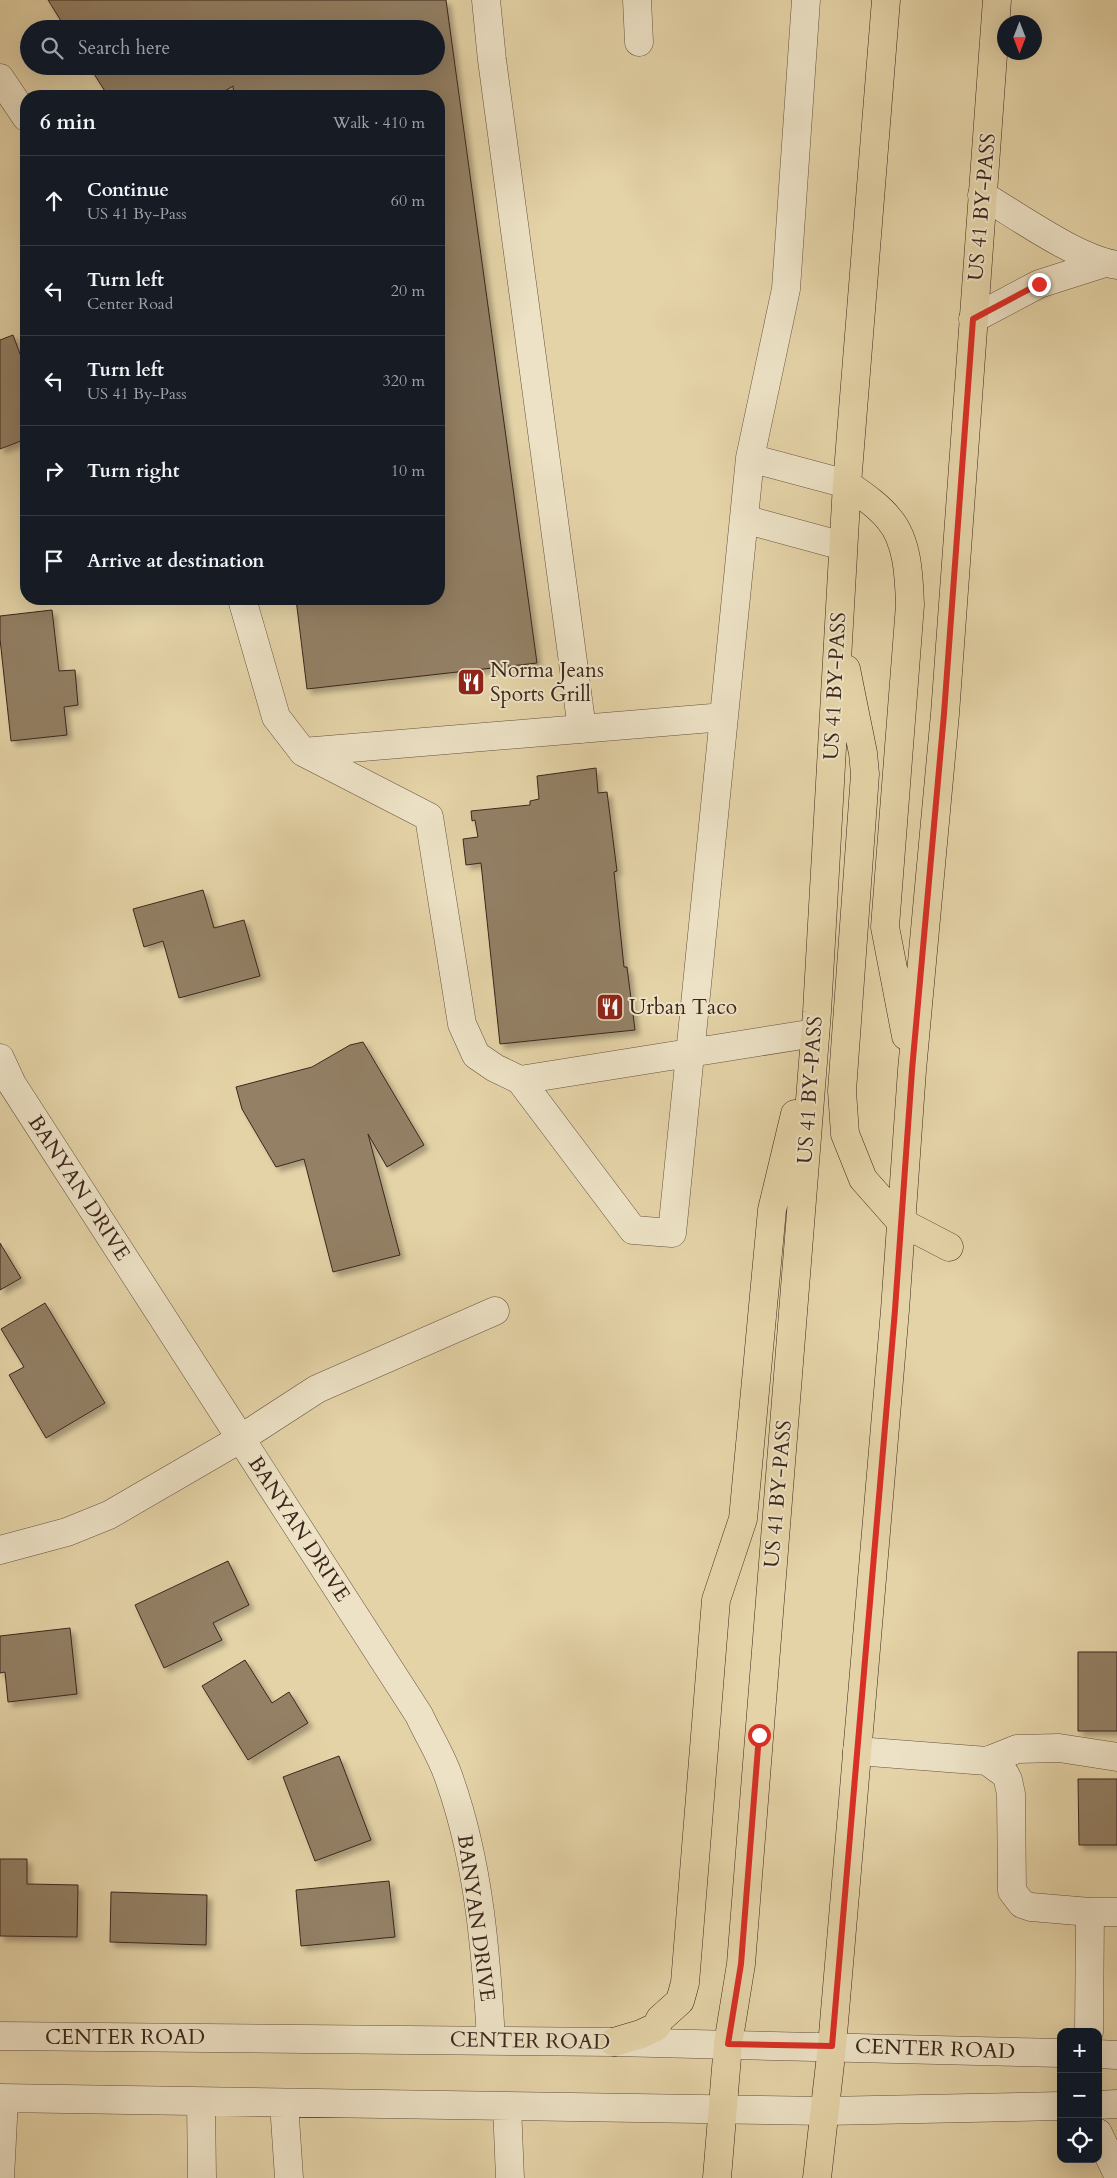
<!DOCTYPE html>
<meta charset="utf-8">
<style>
:root{--surface:#171b24;--page:#242831;--text:#f1f3f6;--muted:#9ea1a6;--line:#363941}
body{margin:0;font-family:Cardo,serif;background:var(--page);color:var(--text)}
.controls{position:absolute;right:15px;bottom:15px;display:grid;overflow:hidden;border-radius:10px;box-shadow:0 5px 20px #0002}
.controls button{width:45px;height:45px;display:grid;place-items:center;padding:0;border:0;border-bottom:1px solid var(--line);background:var(--surface);color:var(--text);font:25px sans-serif}
.compass{position:absolute;left:997px;top:15px;width:45px;height:45px;border-radius:50%;background:var(--surface);box-shadow:0 5px 20px #0002;rotate:180deg}
.stop{position:absolute;width:15px;height:15px;margin:-11px;border:4px solid #d93025;border-radius:50%;background:#fff}
.stop.end{background:#d93025;border-color:#fff;box-shadow:0 1px 5px #0008}
.list{margin:0;padding:0;list-style:none}
h2{display:flex;justify-content:space-between;align-items:center;height:65px;margin:0;padding:0 20px;font-size:21px}
h2 small{font-size:16px;font-weight:400;color:var(--muted)}
.list li{display:grid;grid-template-columns:32px 1fr auto;gap:15px;align-items:center;box-sizing:border-box;height:90px;padding:0 20px;border-top:1px solid var(--line)}
.list b{display:block;font-size:19px;white-space:nowrap}
.list p{margin:0;font-size:16px;white-space:nowrap;color:var(--muted)}
.list em{font-size:16px;font-style:normal;color:var(--muted)}
.icon{flex:none;width:28px;height:28px;fill:none;stroke:currentColor;stroke-width:2;stroke-linecap:round;stroke-linejoin:round}
.map{position:relative;flex:none;width:1117px;height:2178px;overflow:hidden}
.search{position:absolute;background:var(--surface);box-shadow:0 5px 20px #0002;left:20px;top:20px;width:425px;height:55px;display:flex;align-items:center;gap:12px;box-sizing:border-box;padding:0 18px;border-radius:28px;color:var(--muted);font-size:19px}
.panel{position:absolute;background:var(--surface);box-shadow:0 5px 20px #0002;left:20px;top:90px;width:425px;height:515px;border-radius:20px}
.map>svg:first-child{display:block}
.building{fill:#938065;stroke:#3c261d;filter:url(#shadow)}
.lines{fill:none;stroke-linecap:round;stroke-linejoin:round}
.minor-casing{stroke:#665140;stroke-width:29}
.major-casing{stroke:#3c261d;stroke-width:29}
.minor{stroke:#ede2c6;stroke-width:28}
.major{stroke:#e4d3a7;stroke-width:28}
.route{stroke:#d93025;stroke-width:6}
.labels{text-anchor:middle;dominant-baseline:central;stroke-width:4;stroke-linejoin:round;paint-order:stroke}
.street-label{font-size:21px;fill:#3c261d;stroke:#ede2c6}
.poi-label{font-size:21px;fill:#3c261d;stroke:#ede2c6;text-anchor:start}
</style>
<div class="map">
<svg width="1117" height="2178" viewBox="0 0 1117 2178">
<defs>
<filter id="shadow"><feDropShadow dx="4.5" dy="4.5" stdDeviation="2.5" flood-color="#0004"/></filter>
</defs>
<rect width="100%" height="100%" fill="#e4d3a7"/>
<filter id="stains"><feTurbulence type="fractalNoise" baseFrequency=".004" numOctaves="4"/><feColorMatrix values="0 0 0 0 .2 0 0 0 0 .09 0 0 0 0 .02 0 0 0 .5 -.17"/></filter>
<radialGradient id="worn" r=".72"><stop offset=".6" stop-color="#630" stop-opacity="0"/><stop offset="1" stop-color="#630" stop-opacity=".3"/></radialGradient>
<path class="building" d="M 48,0 L 446,0 L 537,663 L 307,689 L 296,599 L 439,599 L 439,96 L 234,96 L 233,86 L 217,96 L 108,96 L 89,66 L 436,66 L 436,29 L 66,29 Z
M 13,335 L 26,370 L 25,391 L 26,439 L 0,449 L 0,340 Z
M 52,610 L 59,671 L 75,670 L 78,705 L 64,707 L 67,735 L 11,741 L 0,639 L 0,616 Z
M 596,768 L 598,793 L 607,792 L 617,871 L 614,872 L 624,967 L 627,967 L 635,1030 L 500,1044 L 481,863 L 466,865 L 463,839 L 478,837 L 475,820 L 472,821 L 471,811 L 530,805 L 530,801 L 539,799 L 537,776 Z
M 203,890 L 214,928 L 244,920 L 260,976 L 179,998 L 163,941 L 144,947 L 133,909 Z
M 363,1042 L 424,1145 L 387,1167 L 368,1134 L 400,1255 L 333,1272 L 304,1159 L 276,1167 L 242,1109 L 236,1087 L 312,1067 L 350,1045 Z
M 0,1243 L 21,1278 L 0,1290 Z
M 45,1303 L 105,1403 L 46,1438 L 9,1375 L 24,1367 L 1,1329 Z
M 228,1561 L 249,1605 L 213,1623 L 222,1640 L 164,1668 L 135,1605 Z
M 70,1628 L 77,1694 L 8,1702 L 5,1672 L 0,1673 L 0,1636 Z
M 1078,1652 L 1117,1652 L 1117,1731 L 1078,1731 Z
M 245,1660 L 272,1703 L 289,1692 L 308,1723 L 248,1760 L 202,1686 Z
M 339,1756 L 371,1840 L 315,1861 L 283,1777 Z
M 1078,1779 L 1117,1779 L 1117,1845 L 1079,1845 Z
M 0,1859 L 27,1859 L 27,1884 L 78,1885 L 77,1937 L 0,1936 Z
M 389,1881 L 395,1937 L 301,1946 L 296,1890 Z
M 111,1892 L 207,1895 L 206,1945 L 110,1942 Z"/>
<g class="lines">
<g class="minor-casing">
<path id="minor" d="M 486,0 L 492,60 L 582,729
M 637,0 L 639,42
M 0,78 L 26,117
M 982,195 C 1018,216 1077,259 1117,265
M 973,319 L 1039,284 L 1105,263
M 750,458 L 847,484
M 744,519 L 843,546
M 242,599 L 276,717 L 303,752 L 429,817 L 462,1024 L 476,1055 L 495,1068 L 520,1080 L 633,1230 L 672,1233 L 750,458 L 786,289 L 806,0
M 303,752 L 724,717
M 0,1058 L 12,1084 L 419,1715 C 429,1737 443,1758 450,1781 C 479,1864 486,1952 491,2040
M 520,1080 L 815,1033
M 0,1550 L 67,1532 L 109,1515 L 240,1439 L 317,1389 L 495,1311
M 857,1751 L 987,1761 L 1005,1774 L 1008,1780 L 1011,1794 L 1012,1891 L 1022,1904 L 1031,1907 L 1090,1912 L 1089,2032
M 987,1761 L 1017,1749 L 1059,1748 L 1117,1757
M 1090,1912 L 1117,1912
M 0,2036 L 614,2042 L 1061,2053
M 1098,2054 L 1117,2055
M 0,2098 L 826,2111 L 1061,2106
M 201,2102 L 202,2178
M 284,2103 L 289,2178
M 1098,2105 L 1117,2104
M 507,2106 L 510,2178
M 1098,2133 L 1117,2173
M 0,2178 L 4,2099"/>
</g>
<g class="major-casing">
<path id="major" d="M 847,484 C 861,494 878,505 889,519 C 908,541 909,577 910,605 L 885,927 L 906,1036
M 846,669 L 863,753 L 865,774 L 842,1091 L 845,1134 L 863,1179 L 901,1222 L 949,1247
M 614,2042 L 641,2034 L 656,2027 L 660,2019 L 680,2001 L 685,1983 L 716,1600 L 743,1519 L 772,1210 L 795,1114
M 717,2178 L 728,2044 L 741,1964 L 817,1012 L 847,484 L 886,0
M 817,2178 L 832,2046 L 895,1310 L 912,1070 L 945,714 L 997,0"/>
</g>
<use href="#minor" class="minor"/>
<use href="#major" class="major"/>
</g>
<g class="lines">
<path class="route" d="M 759,1735 L 741,1964 L 728,2044 L 832,2046 L 895,1310 L 912,1070 L 944,714 L 973,319 L 1039,284"/>
</g>
<defs>
<g id="restaurant-square" transform="scale(1.4375)"><rect x="-9" y="-9" width="18" height="18" rx="4" fill="#8f2418" stroke="#ede2c6"/><path d="M-5-6h1v4h1v-4h1v4h1v-4h1v5L-1.5 .5V6h-2V.5L-5-1ZM5-6V6H3V1.5H1.5Q1.5-4 5-6Z" fill="#fff"/></g>
</defs>
<g fill-rule="evenodd">
<use href="#restaurant-square" x="471" y="682"/>
<use href="#restaurant-square" x="610" y="1007"/>
</g>
<g class="labels">
<g class="street-label">
<text transform="translate(982 207) rotate(-85)">US 41 BY-PASS</text>
<text transform="translate(835 686) rotate(-87)">US 41 BY-PASS</text>
<text transform="translate(810 1090) rotate(-86)">US 41 BY-PASS</text>
<text transform="translate(79 1188) rotate(57)">BANYAN DRIVE</text>
<text transform="translate(778 1494) rotate(-85)">US 41 BY-PASS</text>
<text transform="translate(299 1529) rotate(57)">BANYAN DRIVE</text>
<text transform="translate(476 1918) rotate(82)">BANYAN DRIVE</text>
<text x="125" y="2037">CENTER ROAD</text>
<text transform="translate(530 2041) rotate(1)">CENTER ROAD</text>
<text transform="translate(935 2049) rotate(2)">CENTER ROAD</text>
</g>
<g class="poi-label">
<text x="490" y="670">Norma Jeans<tspan x="490" dy="24">Sports Grill</tspan></text>
<text x="629" y="1007">Urban Taco</text>
</g>
</g>
<rect width="100%" height="100%" filter="url(#stains)"/>
<rect width="100%" height="100%" fill="url(#worn)"/>
</svg>
<div class="controls">
<button>+</button>
<button>−</button>
<button><svg class="icon" aria-label="locate" viewBox="0 0 24 24"><circle cx="12" cy="12" r="6"/><path d="M12 2v4M12 18v4M2 12h4M18 12h4"/></svg></button>
</div>
<svg class="compass" viewBox="-18 -18 36 36"><path d="M0-13l5 13h-10z" fill="#e53935"/><path d="M0 13l5-13h-10z" fill="#9ea1a6"/></svg>
<div class="stop" style="left:759px;top:1735px"></div>
<div class="stop end" style="left:1039px;top:284px"></div>
<div class="search"><svg class="icon" aria-label="search" viewBox="0 0 24 24"><circle cx="10" cy="10" r="6"/><path d="M15 15l6 6"/></svg>Search here</div>
<section class="panel">
<h2>6 min<small>Walk · 410 m</small></h2>
<ul class="list">
<li><svg class="icon" aria-label="ahead" viewBox="0 0 24 24"><path d="M12 20V5M6 11l6-6 6 6"/></svg><div><b>Continue</b><p>US 41 By-Pass</p></div><em>60 m</em></li>
<li><svg class="icon" aria-label="left" viewBox="0 0 24 24"><path d="M17 20v-9H6M10 6l-5 5 5 5"/></svg><div><b>Turn left</b><p>Center Road</p></div><em>20 m</em></li>
<li><svg class="icon" aria-label="left" viewBox="0 0 24 24"><path d="M17 20v-9H6M10 6l-5 5 5 5"/></svg><div><b>Turn left</b><p>US 41 By-Pass</p></div><em>320 m</em></li>
<li><svg class="icon" aria-label="right" viewBox="0 0 24 24"><path d="M7 20v-9h11M14 6l5 5-5 5"/></svg><div><b>Turn right</b></div><em>10 m</em></li>
<li><svg class="icon" aria-label="arrive" viewBox="0 0 24 24"><path d="M6 21V4h12l-3 4 3 4H6"/></svg><div><b>Arrive at destination</b></div></li>
</ul>
</section>
</div>
